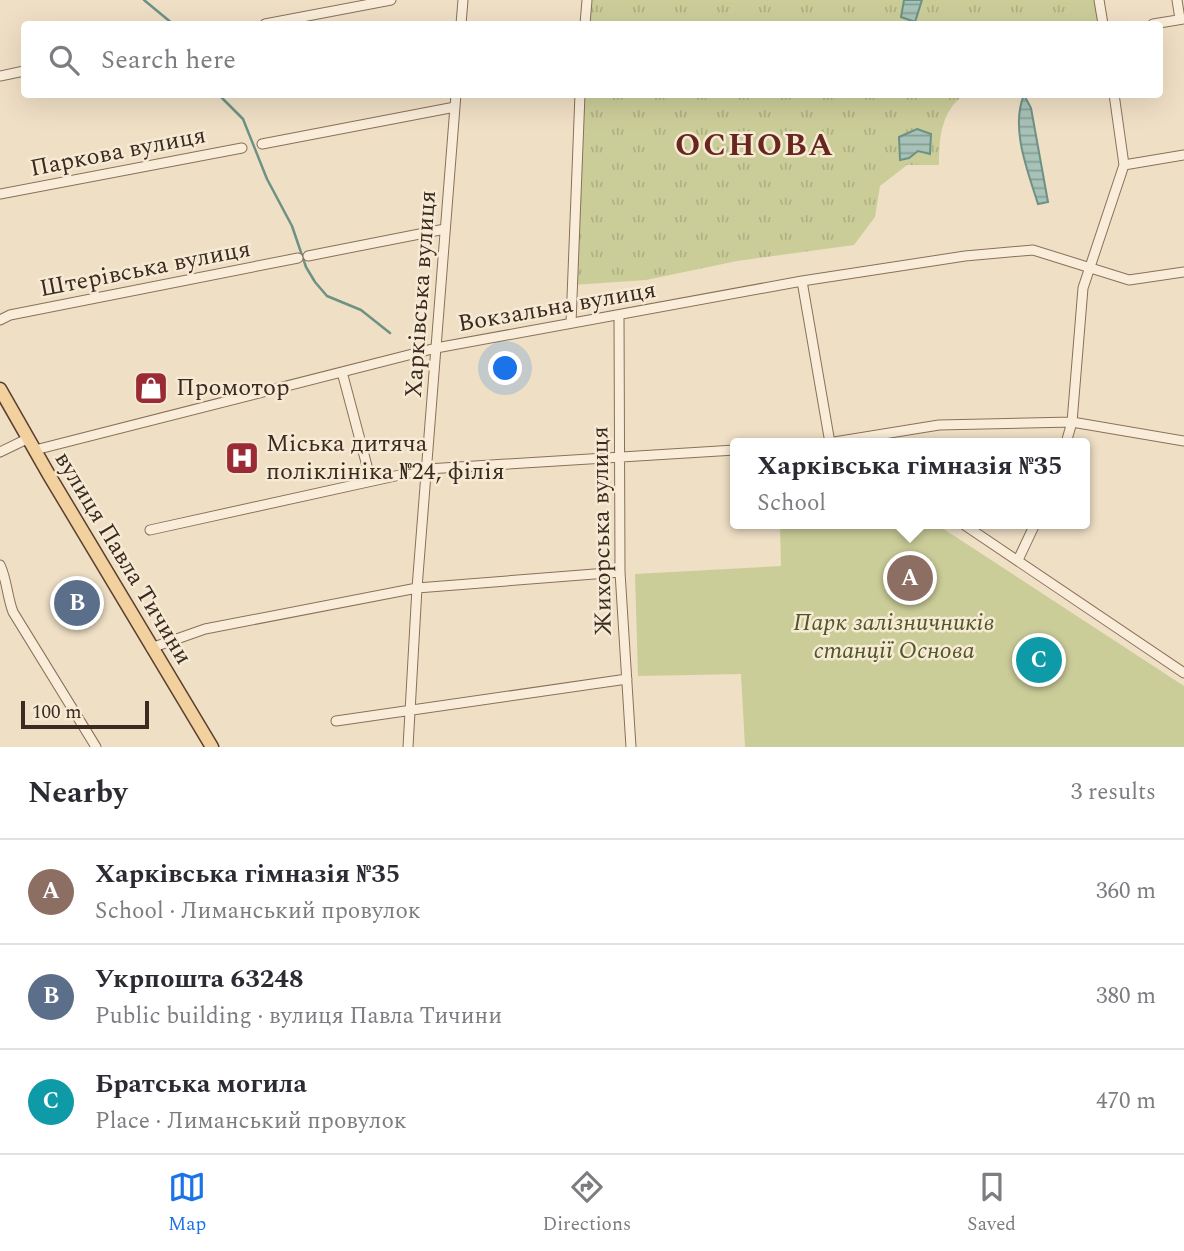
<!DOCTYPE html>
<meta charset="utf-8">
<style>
:root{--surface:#fff;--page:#f2f2f3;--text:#2b2b33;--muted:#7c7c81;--line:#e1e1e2;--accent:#1a73e8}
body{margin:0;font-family:Spectral,serif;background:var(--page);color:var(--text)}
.scale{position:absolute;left:21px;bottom:18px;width:128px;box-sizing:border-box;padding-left:7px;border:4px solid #3a2a1f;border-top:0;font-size:19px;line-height:24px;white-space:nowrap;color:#3a2a1f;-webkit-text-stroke:5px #f6ead5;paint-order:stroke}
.you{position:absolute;left:506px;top:369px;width:24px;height:24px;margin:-18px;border:5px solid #fff;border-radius:50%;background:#1a73e8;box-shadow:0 0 0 10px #1a73e833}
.badge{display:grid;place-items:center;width:46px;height:46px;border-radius:50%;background:var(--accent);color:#fff;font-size:23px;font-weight:700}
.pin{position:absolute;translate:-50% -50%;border:4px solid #fff;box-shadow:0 2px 7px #0006}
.popup{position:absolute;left:730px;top:438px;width:360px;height:91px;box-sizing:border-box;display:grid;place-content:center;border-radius:7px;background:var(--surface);filter:drop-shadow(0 2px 5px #0005);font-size:23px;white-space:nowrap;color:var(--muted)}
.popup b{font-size:26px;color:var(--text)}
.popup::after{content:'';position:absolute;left:50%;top:100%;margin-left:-14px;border:14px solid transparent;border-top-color:var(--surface)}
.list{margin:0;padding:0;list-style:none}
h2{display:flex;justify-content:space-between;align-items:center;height:91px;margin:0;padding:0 28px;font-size:30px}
h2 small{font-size:23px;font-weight:400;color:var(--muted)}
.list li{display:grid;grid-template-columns:46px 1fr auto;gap:21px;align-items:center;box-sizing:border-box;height:105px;padding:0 28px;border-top:2px solid var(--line)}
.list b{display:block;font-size:26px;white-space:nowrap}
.list p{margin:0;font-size:23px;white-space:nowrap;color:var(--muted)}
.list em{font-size:23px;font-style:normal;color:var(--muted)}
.icon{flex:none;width:38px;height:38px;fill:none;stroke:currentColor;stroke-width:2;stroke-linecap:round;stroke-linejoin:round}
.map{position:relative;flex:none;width:1184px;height:747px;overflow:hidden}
.search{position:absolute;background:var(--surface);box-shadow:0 7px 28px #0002;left:21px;right:21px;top:21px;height:77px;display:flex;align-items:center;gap:18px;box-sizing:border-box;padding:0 24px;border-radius:7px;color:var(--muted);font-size:26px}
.sheet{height:406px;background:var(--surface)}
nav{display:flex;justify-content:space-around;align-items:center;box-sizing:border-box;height:98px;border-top:2px solid var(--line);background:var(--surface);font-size:19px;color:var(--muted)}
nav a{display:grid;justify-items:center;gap:4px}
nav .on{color:var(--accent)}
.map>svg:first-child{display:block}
.grass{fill:url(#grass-tufts)}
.park{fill:#cbcd99}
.water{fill:url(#water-rules);stroke:#6d9185;stroke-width:2}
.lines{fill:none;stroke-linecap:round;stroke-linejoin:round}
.stream{stroke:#6d9185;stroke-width:2.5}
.minor-casing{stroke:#8a705b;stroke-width:11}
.major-casing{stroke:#583f2f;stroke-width:15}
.minor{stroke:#f9edd9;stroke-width:9}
.major{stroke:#f2d19e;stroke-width:12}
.labels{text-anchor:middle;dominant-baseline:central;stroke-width:5;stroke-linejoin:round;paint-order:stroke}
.street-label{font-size:24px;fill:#3a2a1f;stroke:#f6ead5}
.poi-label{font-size:24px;fill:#3a2a1f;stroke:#f6ead5;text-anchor:start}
.park-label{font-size:24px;font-style:italic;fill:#4e5725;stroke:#f6ead5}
.district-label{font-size:32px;font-weight:bold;letter-spacing:2px;fill:#67271e;stroke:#f6ead5}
</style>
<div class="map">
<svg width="1184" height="747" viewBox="0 0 1184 747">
<defs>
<pattern id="grass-tufts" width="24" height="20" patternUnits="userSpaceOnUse" patternTransform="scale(1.75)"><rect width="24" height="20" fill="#cbcd99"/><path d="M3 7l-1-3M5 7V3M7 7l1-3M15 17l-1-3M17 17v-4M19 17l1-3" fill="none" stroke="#afb083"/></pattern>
<pattern id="water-rules" width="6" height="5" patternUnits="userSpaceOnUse" patternTransform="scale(1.75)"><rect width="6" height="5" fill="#a7c2b8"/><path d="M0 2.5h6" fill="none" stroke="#899e95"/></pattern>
</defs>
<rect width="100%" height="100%" fill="#efdfc5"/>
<path class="grass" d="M 587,0 L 1099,0 L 1103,24 L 585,24 Z
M 580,95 L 964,95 C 941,111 939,138 939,165 L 907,165 L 880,186 L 875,217 L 854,245 L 737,261 L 646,280 L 573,285 Z"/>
<path class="park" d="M 780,524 L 936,524 L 1184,686 L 1184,747 L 745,747 L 741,674 L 638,676 L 635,574 L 781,566 Z"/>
<path class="water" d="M 904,0 L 922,0 L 915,22 L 901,17 Z
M 1024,95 L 1031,108 L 1048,202 L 1038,204 C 1028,172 1010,128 1024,95 Z
M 917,129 L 931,134 L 930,154 L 918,151 L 909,158 L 900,160 L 899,137 Z"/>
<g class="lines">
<path class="stream" d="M 144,0 L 173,24
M 218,94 L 243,119 L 267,179 L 292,226 L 306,267 L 315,282 L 327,296 L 361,310 L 390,333"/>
<g class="minor-casing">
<path id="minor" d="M 1099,0 L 1103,24
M 1177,0 L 1180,19
M 265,24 L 391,0
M 461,24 L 463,0
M 585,24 L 587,0
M 1153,24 L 1184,19
M 0,76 L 24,71
M 1114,94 L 1124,165
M 262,144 L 455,107
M 0,194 L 242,148
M 308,256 L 445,229
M 802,281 L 830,443
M 619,315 L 620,572 L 631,747
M 0,320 L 10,315 L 298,258
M 571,323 L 580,94
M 342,372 L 371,481
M 828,443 L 939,425 L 1072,422 L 1184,441
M 1066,443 L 1072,422 L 1083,288 L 1124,165 L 1184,155
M 35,450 L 436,348 L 802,281 L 965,256 L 1033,250 L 1129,280 L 1184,272
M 0,452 L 29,438
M 963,524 L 1184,673
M 150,530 L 427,469 L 735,450
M 1018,560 L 1035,524
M 0,565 C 7,580 7,596 13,612 L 96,747
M 151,648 L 205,629 L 417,588 L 620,572
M 336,721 L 627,679
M 408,747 L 417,588 L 456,94"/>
</g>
<g class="major-casing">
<path id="major" d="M 0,389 L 49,475 L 212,747"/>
</g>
<use href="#minor" class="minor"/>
<use href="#major" class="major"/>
</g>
<defs>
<g id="shop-square" transform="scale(1.75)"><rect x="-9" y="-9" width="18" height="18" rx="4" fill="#9a2a34" stroke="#f6ead5"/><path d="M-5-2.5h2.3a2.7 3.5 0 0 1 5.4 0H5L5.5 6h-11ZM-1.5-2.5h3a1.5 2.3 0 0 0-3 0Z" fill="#fff"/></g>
<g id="hospital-square" transform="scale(1.75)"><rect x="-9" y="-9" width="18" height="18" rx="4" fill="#9a2a34" stroke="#f6ead5"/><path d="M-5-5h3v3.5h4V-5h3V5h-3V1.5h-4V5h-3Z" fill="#fff"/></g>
</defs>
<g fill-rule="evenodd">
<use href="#shop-square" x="151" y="388"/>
<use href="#hospital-square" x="242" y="458"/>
</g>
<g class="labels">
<g class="street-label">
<text transform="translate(118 152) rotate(-11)">Паркова вулиця</text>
<text transform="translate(145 269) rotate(-11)">Штерівська вулиця</text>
<text transform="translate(421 294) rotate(-86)">Харківська вулиця</text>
<text transform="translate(557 307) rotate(-10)">Вокзальна вулиця</text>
<text transform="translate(602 531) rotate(-91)">Жихорська вулиця</text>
<text transform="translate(123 558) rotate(59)">вулиця Павла Тичини</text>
</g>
<g class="poi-label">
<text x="176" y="388">Промотор</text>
<text x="266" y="444">Міська дитяча<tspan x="266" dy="28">поліклініка №24, філія</tspan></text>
</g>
<g class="park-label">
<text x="894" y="623">Парк залізничників<tspan x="894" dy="28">станції Основа</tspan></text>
</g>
<g class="district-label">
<text x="755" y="145">ОСНОВА</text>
</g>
</g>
</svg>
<div class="scale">100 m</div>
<div class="you"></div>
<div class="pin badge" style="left:910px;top:578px;background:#8d6e63">A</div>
<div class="popup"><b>Харківська гімназія №35</b>School</div>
<div class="pin badge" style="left:77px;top:603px;background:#5c6f8a">B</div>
<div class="pin badge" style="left:1039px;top:660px;background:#0f9aa8">C</div>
<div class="search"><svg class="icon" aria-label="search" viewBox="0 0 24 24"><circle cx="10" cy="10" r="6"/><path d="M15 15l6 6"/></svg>Search here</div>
</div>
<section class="sheet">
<h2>Nearby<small>3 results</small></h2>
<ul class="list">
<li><span class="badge" style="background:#8d6e63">A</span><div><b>Харківська гімназія №35</b><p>School · Лиманський провулок</p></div><em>360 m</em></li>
<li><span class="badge" style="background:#5c6f8a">B</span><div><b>Укрпошта 63248</b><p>Public building · вулиця Павла Тичини</p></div><em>380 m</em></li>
<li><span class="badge" style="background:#0f9aa8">C</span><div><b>Братська могила</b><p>Place · Лиманський провулок</p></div><em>470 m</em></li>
</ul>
</section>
<nav>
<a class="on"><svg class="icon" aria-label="map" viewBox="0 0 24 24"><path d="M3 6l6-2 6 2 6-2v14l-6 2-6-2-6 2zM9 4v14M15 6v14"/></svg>Map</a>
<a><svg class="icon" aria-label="directions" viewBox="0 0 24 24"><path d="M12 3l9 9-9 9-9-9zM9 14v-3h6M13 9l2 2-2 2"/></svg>Directions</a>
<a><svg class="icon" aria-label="saved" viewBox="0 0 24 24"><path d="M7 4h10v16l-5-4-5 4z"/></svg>Saved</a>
</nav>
